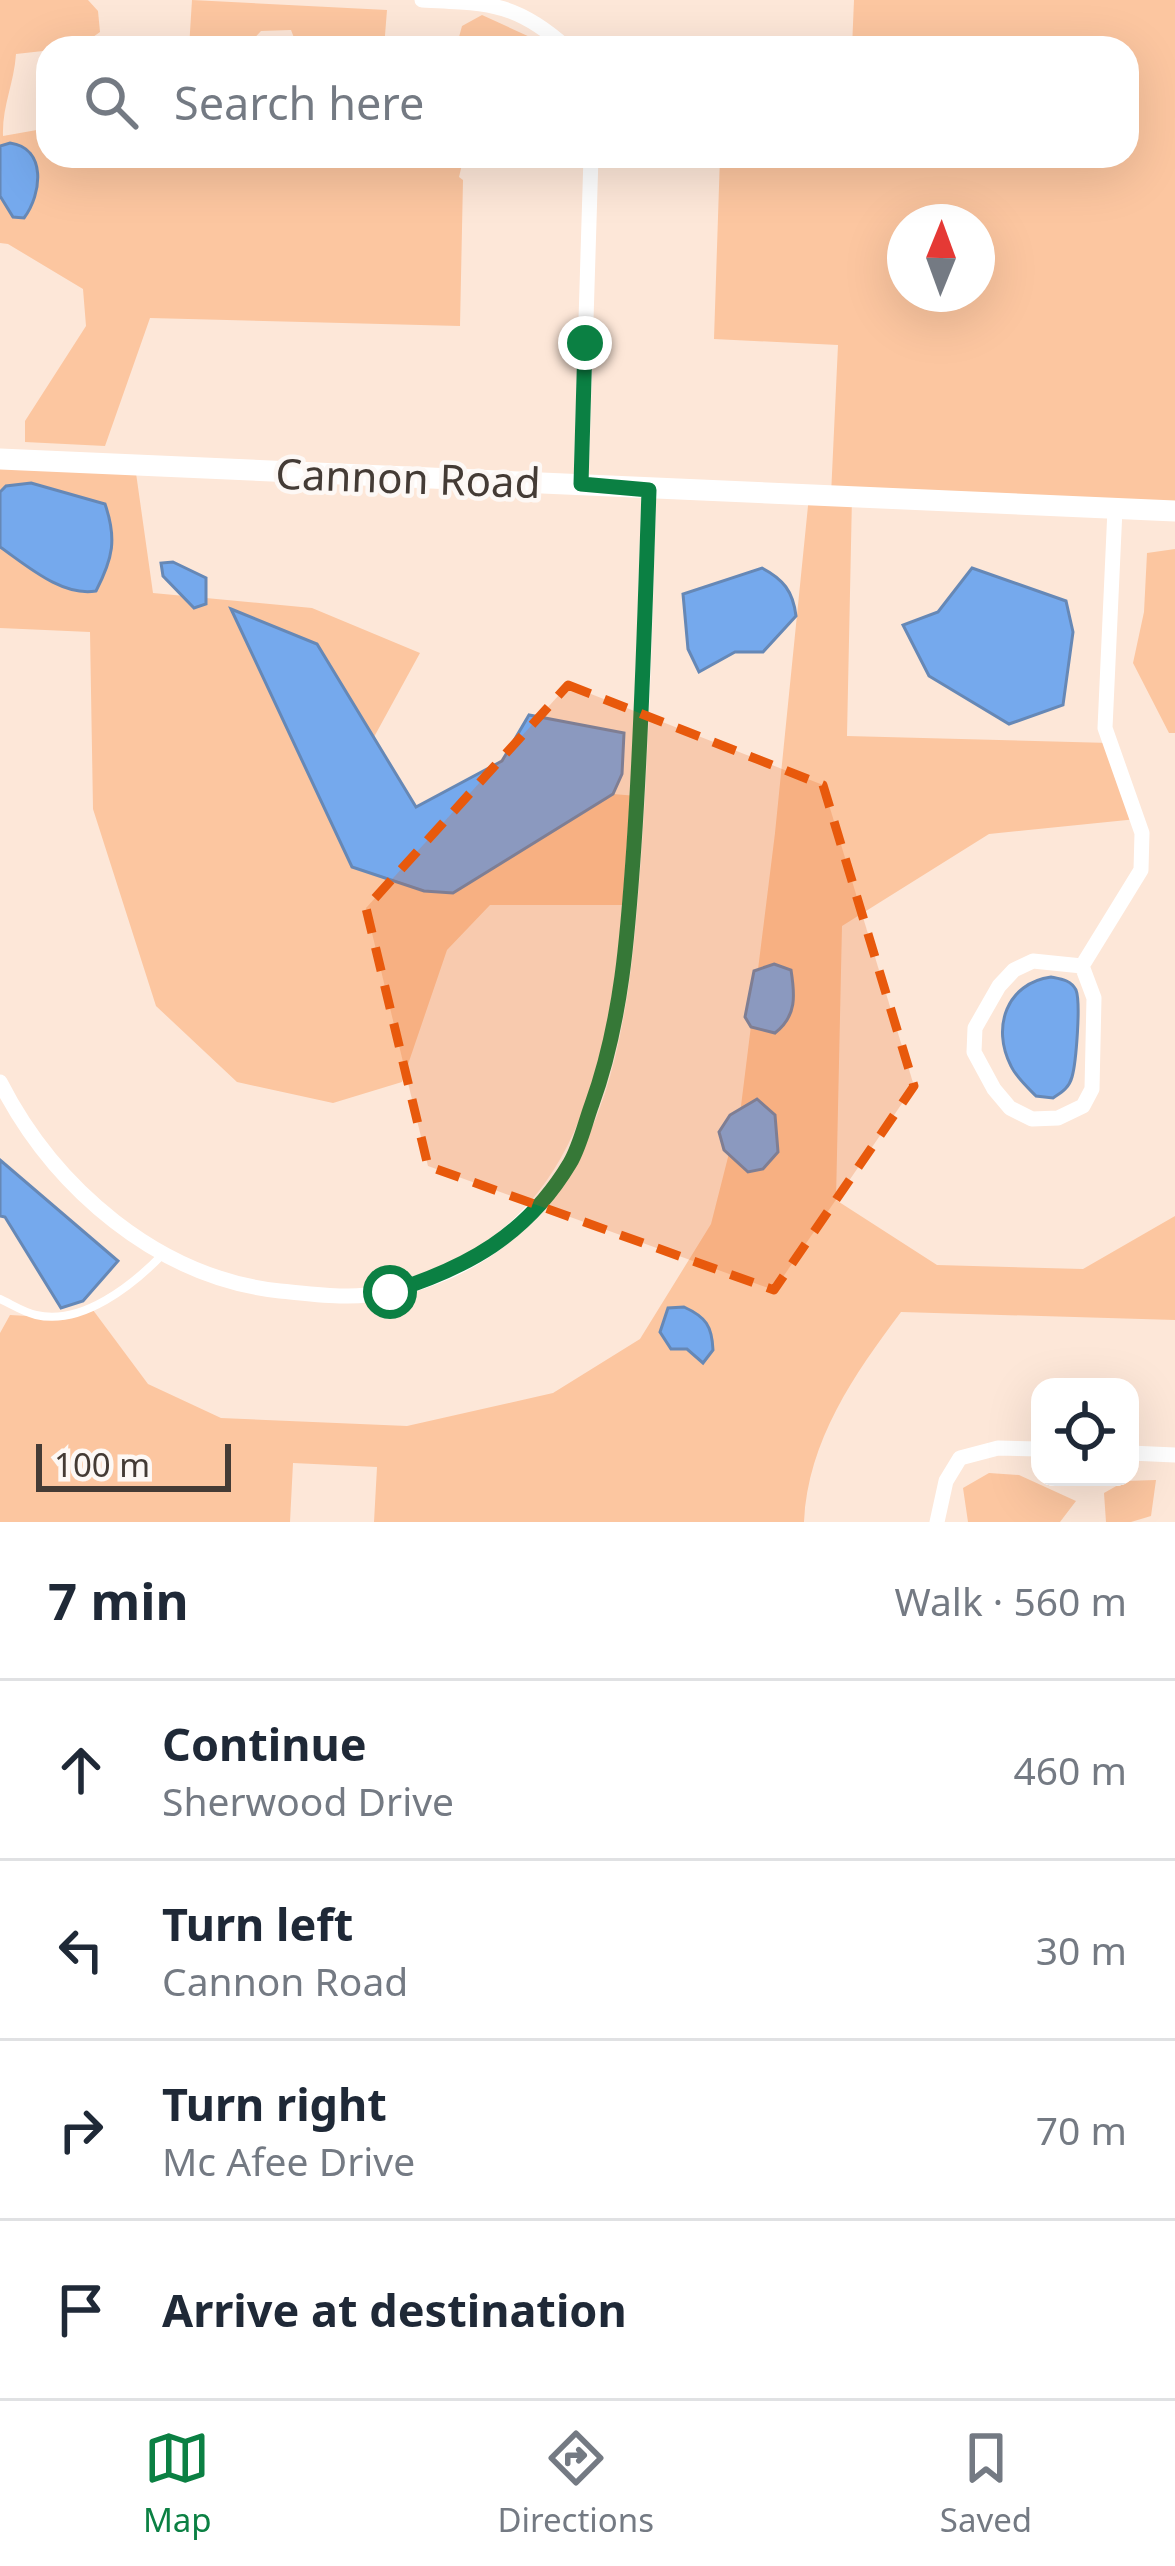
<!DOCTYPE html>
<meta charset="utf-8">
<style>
:root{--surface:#fff;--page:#f2f2f3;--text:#1f2937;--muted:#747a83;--line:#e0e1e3;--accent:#0b8043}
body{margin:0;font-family:"Noto Sans",sans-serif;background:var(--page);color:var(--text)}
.controls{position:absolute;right:36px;bottom:36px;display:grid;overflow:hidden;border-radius:24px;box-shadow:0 12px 48px #0002}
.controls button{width:108px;height:108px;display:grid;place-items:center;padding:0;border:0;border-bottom:3px solid var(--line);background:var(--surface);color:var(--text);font:60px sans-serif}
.compass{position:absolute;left:887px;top:204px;width:108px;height:108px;border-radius:50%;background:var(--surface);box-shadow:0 12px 48px #0002;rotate:1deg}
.scale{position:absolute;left:36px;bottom:30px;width:195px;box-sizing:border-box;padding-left:12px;border:6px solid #443b35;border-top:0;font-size:33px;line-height:42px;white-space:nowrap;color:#443b35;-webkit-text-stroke:9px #fdf8f5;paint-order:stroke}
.stop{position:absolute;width:36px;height:36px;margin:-27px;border:9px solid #0b8043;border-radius:50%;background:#fff}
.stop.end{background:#0b8043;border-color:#fff;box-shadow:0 3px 12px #0008}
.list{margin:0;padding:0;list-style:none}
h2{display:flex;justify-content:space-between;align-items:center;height:156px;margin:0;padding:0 48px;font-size:51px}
h2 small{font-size:39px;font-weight:400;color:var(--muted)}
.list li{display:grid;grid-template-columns:78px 1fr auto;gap:36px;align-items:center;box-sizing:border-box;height:180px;padding:0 48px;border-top:3px solid var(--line)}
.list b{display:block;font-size:45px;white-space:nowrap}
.list p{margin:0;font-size:39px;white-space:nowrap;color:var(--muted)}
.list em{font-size:39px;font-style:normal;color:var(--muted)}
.icon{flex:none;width:66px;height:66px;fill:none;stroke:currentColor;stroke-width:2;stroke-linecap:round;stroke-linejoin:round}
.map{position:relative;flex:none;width:1175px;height:1522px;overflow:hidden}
.search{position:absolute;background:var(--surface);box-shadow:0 12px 48px #0002;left:36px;right:36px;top:36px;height:132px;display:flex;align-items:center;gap:30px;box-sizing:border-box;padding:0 42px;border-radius:36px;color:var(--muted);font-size:45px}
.sheet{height:876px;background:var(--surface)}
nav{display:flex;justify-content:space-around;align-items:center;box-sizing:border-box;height:168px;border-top:3px solid var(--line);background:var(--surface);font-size:33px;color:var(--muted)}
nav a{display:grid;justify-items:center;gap:6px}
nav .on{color:var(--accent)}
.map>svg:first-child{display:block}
.green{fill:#fcc6a0;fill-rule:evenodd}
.water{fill:#75a9ed;stroke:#6688b6;stroke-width:3}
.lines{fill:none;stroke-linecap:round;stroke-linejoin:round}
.lane{stroke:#fff;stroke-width:8}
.street{stroke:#fff;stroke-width:15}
.secondary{stroke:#fff;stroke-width:21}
.route{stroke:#0b8043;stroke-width:15}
.marked{fill:#e8590c;fill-opacity:0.2;stroke:#e8590c;stroke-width:9;stroke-dasharray:24 15;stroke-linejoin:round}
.labels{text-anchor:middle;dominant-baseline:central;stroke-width:9;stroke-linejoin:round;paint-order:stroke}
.street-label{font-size:42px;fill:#443b35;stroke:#fdf8f5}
</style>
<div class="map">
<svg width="1175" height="1522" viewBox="0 0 1175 1522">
<rect width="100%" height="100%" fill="#fde7d8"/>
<path class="green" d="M 0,0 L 88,0 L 98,11 L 100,32 L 79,47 L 16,54 C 14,84 2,106 3,136 L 48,128 L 48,156 L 464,156 L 459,177 L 463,180 L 460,326 L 150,318 L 105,446 L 25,442 L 25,421 L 86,326 L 83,289 L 8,244 L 0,243 L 0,196 L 13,217 L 10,143 L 0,146 Z
M 192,0 L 387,10 L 384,48 L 298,48 L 291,30 L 261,31 L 245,48 L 189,48 Z
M 854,0 L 1175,0 L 1175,511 L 852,497 L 847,736 L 1110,743 L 1137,819 L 989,834 L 842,926 L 836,1200 L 937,1265 L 1083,1269 L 1175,1216 L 1175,1320 L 901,1312 C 854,1375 808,1440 804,1522 L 374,1522 L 377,1467 L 293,1463 L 290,1522 L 0,1522 L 0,1333 L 10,1315 L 63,1318 L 90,1306 L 148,1384 L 221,1418 L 407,1426 L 553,1393 L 640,1339 L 711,1224 L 741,1106 L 775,833 L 809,496 L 831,495 L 838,345 L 714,339 L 720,156 L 1127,156 L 1127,48 L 852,48 ZM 905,222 L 977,222 L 977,294 L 905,294 Z
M 482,15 L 554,48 L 456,48 L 462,26 Z
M 0,459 L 135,466 L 153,593 L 312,608 L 420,653 L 374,737 L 317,644 L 231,610 L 453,893 L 613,794 L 637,796 L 630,905 L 490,905 L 447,950 L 402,1082 L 333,1103 L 237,1082 L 156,1006 L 93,809 L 90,632 L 0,628 Z
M 1175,549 L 1175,733 L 1169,733 L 1133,663 L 1144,612 L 1147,553 Z
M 989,1473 L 1019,1475 L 1076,1501 L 1060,1522 L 968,1522 L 963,1488 Z
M 1156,1480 L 1151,1516 L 1131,1522 L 1106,1522 L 1104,1493 L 1125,1481 Z"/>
<path class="water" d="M 10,143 C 47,148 42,194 24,218 L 13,217 L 0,196 L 0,146 Z
M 31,483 L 105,504 C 117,539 113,558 96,591 C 62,597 26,565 0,547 L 0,492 L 6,486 Z
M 173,562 L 206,578 L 206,604 L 194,608 L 163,576 L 161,563 Z
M 762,568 C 783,579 793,591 796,616 L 763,652 L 735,652 L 699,672 L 688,649 L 683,594 Z
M 972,568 L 1066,601 L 1073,632 L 1063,705 L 1009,724 L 929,676 L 903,625 L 938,612 Z
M 231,609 L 317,644 L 416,807 L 502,761 L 529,715 L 624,733 L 622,774 L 613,794 L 453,893 L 424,891 L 352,867 Z
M 774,964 L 791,970 C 795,995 797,1016 775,1033 L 751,1027 L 745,1017 L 754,971 Z
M 1051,977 C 1061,979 1071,980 1076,990 C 1081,1003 1076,1063 1072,1077 C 1069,1088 1062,1092 1053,1098 L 1036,1096 C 1027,1087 1016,1077 1011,1066 C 991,1027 1007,983 1051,977 Z
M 757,1099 L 775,1115 L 778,1152 L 763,1169 L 748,1172 L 724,1150 L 719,1132 L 730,1115 Z
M 0,1160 L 118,1261 L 83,1301 L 61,1308 L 5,1217 L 0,1216 Z
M 684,1307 C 706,1317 712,1326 713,1350 L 703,1363 L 687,1349 L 671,1349 L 660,1332 L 668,1308 Z"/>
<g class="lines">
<path class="lane" d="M 0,1299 C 11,1304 23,1312 36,1315 C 82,1326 133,1285 163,1254"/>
<path class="street" d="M 422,0 C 488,3 516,2 567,48
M 581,484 L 591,156
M 1082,966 L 1094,998 L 1092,1089 L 1083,1106 L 1058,1118 L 1032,1119 L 1010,1108 L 994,1089 L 974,1052 L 975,1028 L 999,986 L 1014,970 L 1033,961 L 1082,966 L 1141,870 L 1142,833 L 1105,728 L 1115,509
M 0,1082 C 54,1188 158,1278 280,1291 C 301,1293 323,1296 344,1296 C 380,1297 416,1285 449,1271 C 614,1197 624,993 635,836 C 643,721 645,606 649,490
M 1130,1453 L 1175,1455
M 937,1522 L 946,1481 L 960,1458 L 998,1448 L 1040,1449"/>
<path class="secondary" d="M 0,459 L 1175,511"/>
</g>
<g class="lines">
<path class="route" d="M 390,1292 C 467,1268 527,1235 570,1163 C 580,1146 585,1123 592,1104 C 622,1021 628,932 634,845 C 642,727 645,609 649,490 L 581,484 L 585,343"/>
</g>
<path class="marked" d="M 568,685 L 823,785 L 914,1086 L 774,1290 L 428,1166 L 366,908 Z"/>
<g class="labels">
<g class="street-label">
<text transform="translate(408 477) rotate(2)">Cannon Road</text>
</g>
</g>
</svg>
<div class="controls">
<button><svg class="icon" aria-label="locate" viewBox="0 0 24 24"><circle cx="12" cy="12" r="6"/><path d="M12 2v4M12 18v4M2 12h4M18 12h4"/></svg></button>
</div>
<svg class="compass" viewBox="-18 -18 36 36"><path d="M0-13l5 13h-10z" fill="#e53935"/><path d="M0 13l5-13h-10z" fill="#747a83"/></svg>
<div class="scale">100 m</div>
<div class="stop" style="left:390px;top:1292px"></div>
<div class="stop end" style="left:585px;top:343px"></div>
<div class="search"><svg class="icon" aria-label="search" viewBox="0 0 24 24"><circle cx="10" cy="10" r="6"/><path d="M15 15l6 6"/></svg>Search here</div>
</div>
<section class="sheet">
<h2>7 min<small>Walk · 560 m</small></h2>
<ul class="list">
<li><svg class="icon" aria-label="ahead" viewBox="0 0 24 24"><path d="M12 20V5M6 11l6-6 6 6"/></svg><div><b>Continue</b><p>Sherwood Drive</p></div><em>460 m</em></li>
<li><svg class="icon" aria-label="left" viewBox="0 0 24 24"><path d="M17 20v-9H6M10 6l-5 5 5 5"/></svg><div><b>Turn left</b><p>Cannon Road</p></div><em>30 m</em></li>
<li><svg class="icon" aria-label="right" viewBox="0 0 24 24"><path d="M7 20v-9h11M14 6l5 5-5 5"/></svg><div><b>Turn right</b><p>Mc Afee Drive</p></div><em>70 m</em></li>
<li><svg class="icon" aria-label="arrive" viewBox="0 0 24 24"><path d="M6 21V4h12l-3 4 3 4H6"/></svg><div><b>Arrive at destination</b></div></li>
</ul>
</section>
<nav>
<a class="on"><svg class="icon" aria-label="map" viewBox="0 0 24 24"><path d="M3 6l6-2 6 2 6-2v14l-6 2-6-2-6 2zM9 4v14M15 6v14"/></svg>Map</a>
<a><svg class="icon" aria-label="directions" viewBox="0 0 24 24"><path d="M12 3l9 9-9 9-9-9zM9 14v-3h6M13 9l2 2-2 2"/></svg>Directions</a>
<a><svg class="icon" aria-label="saved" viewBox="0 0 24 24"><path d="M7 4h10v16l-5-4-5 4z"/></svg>Saved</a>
</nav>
